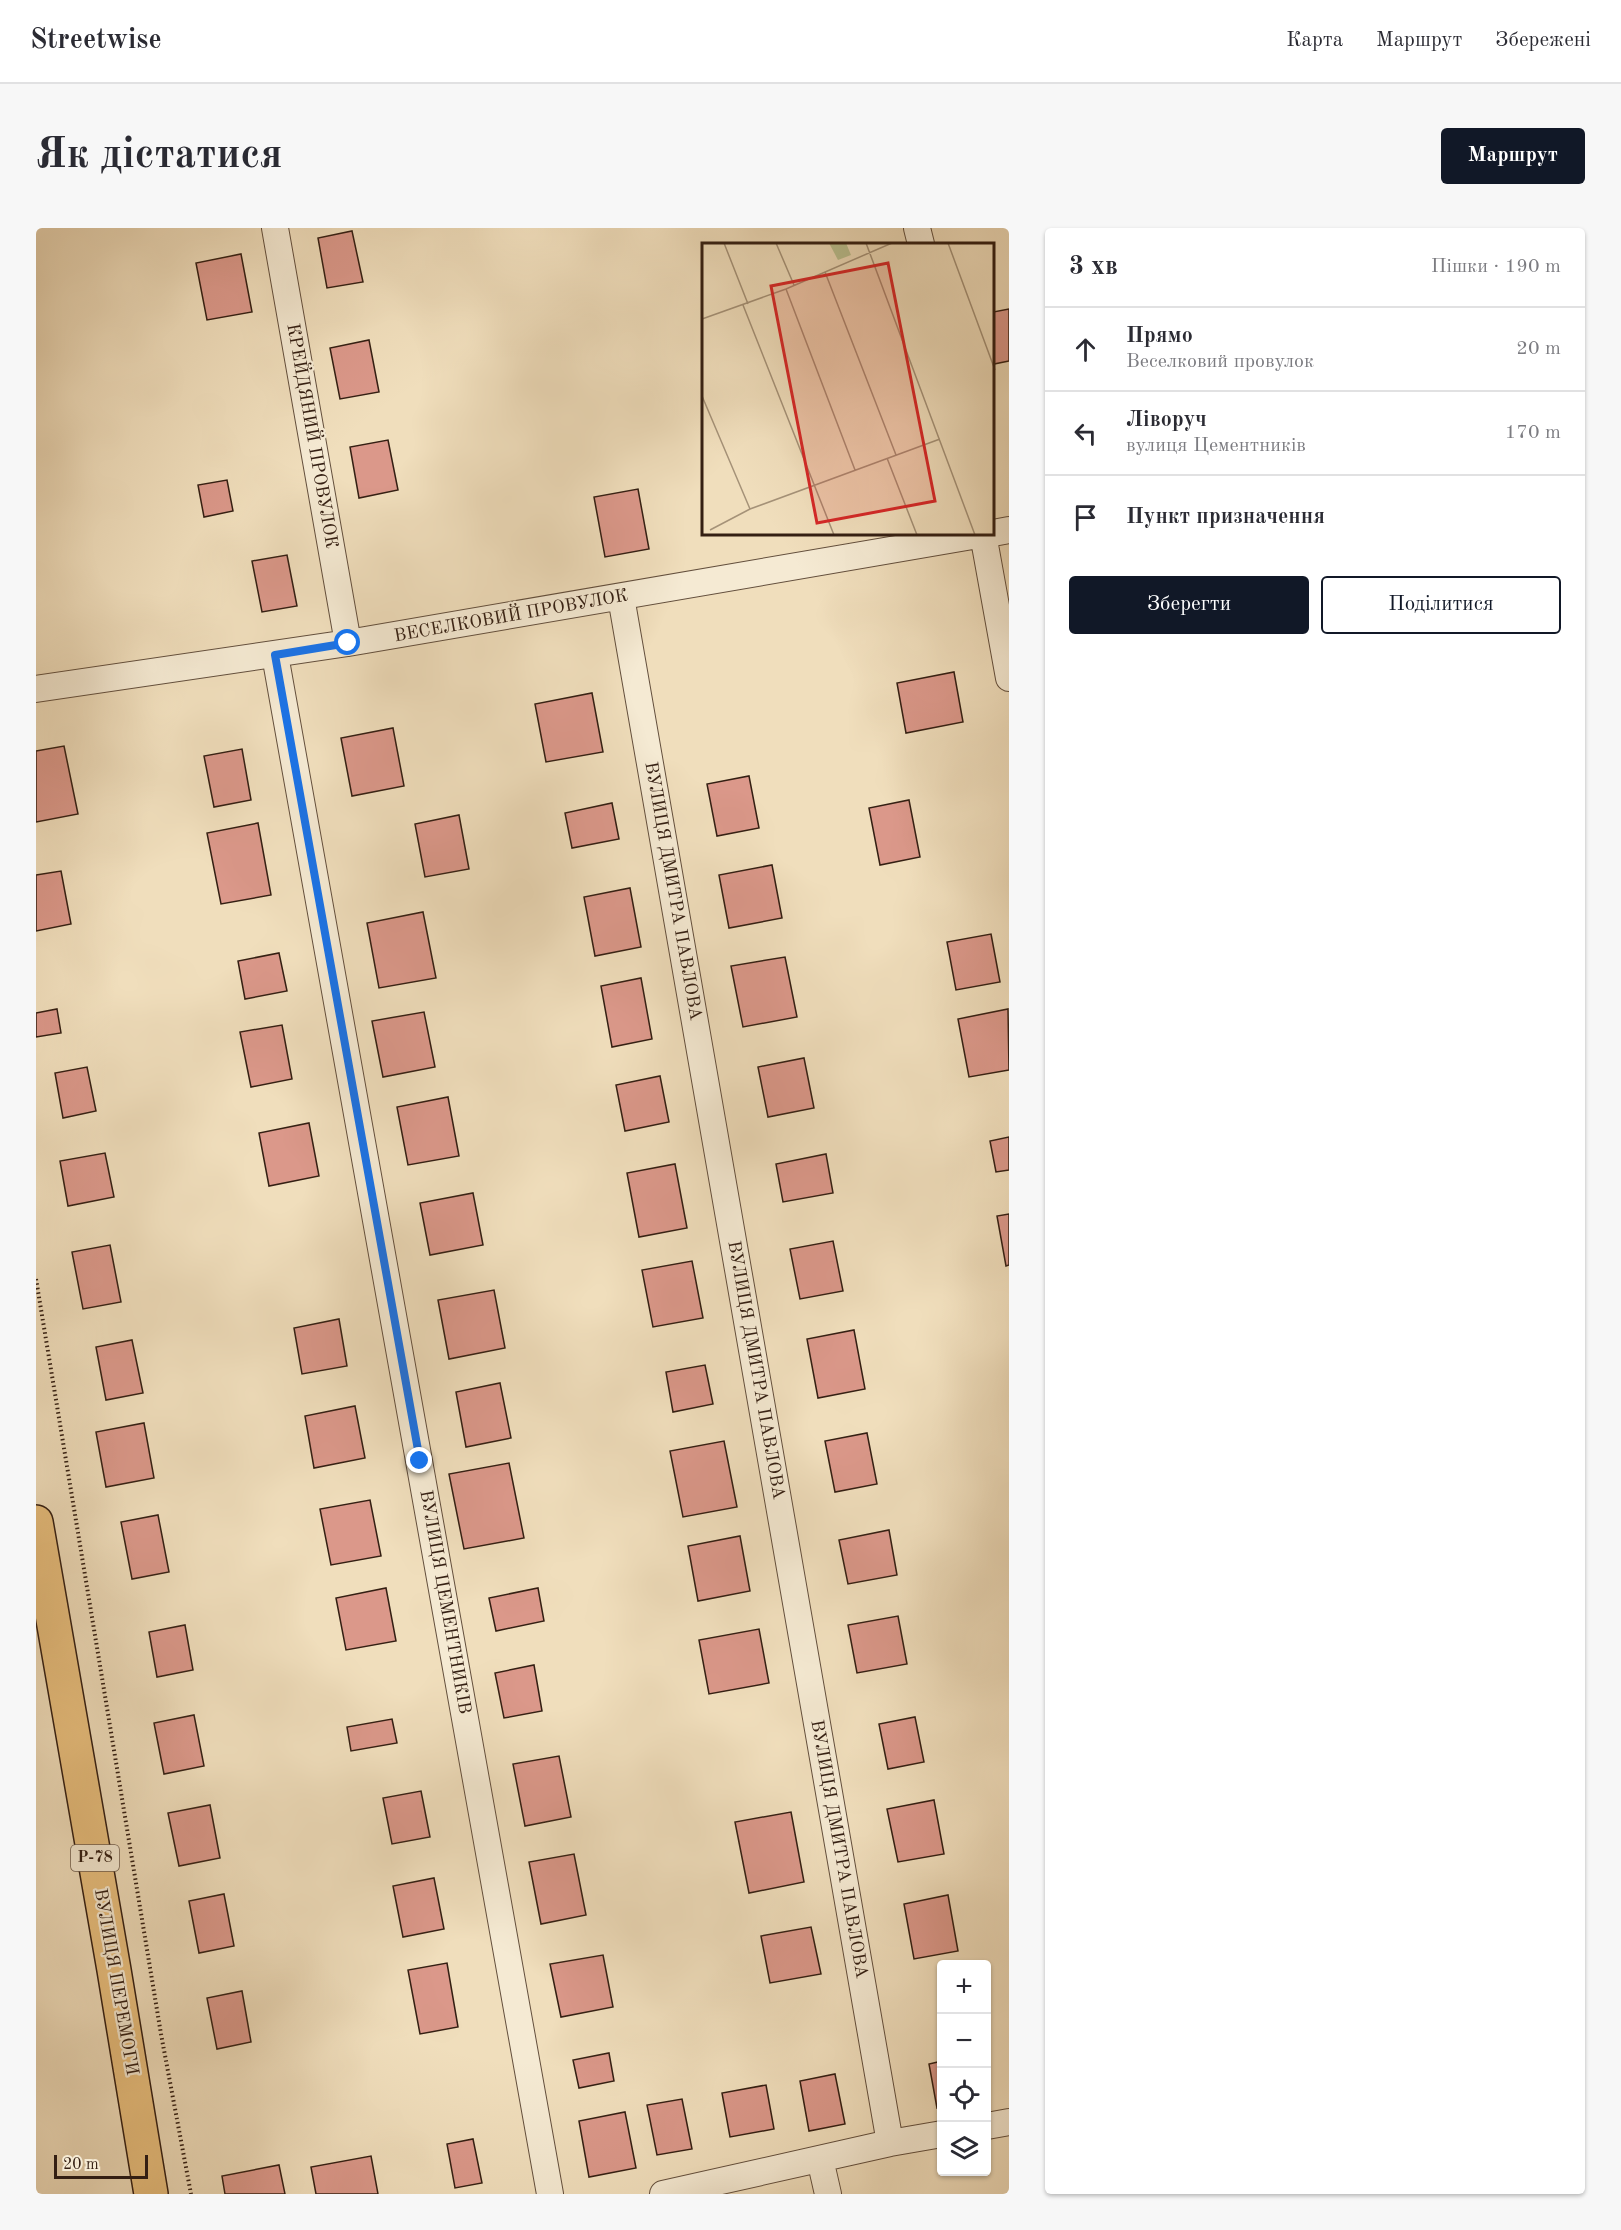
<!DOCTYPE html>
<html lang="uk">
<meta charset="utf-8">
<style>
:root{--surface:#fff;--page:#f7f7f7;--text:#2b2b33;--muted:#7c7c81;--line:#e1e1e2;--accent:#111827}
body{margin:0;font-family:"Old Standard TT",serif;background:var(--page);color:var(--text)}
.controls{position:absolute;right:18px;bottom:18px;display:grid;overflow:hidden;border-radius:6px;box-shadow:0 2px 4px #0004}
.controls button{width:54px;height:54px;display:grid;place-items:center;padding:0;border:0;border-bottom:2px solid var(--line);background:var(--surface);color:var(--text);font:30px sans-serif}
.scale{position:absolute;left:18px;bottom:15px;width:94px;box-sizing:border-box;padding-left:6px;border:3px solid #341f13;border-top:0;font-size:16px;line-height:21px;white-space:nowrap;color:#341f13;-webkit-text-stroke:4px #f5ead3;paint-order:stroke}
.stop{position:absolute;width:18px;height:18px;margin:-14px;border:4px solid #1a73e8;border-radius:50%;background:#fff}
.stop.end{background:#1a73e8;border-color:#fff;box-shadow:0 2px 6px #0008}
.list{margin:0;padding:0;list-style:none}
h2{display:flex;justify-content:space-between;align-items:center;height:78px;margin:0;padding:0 24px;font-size:26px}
h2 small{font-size:20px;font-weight:400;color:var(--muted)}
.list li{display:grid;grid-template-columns:39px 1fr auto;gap:18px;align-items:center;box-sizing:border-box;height:84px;padding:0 24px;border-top:2px solid var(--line)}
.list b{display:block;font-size:22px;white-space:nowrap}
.list p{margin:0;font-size:20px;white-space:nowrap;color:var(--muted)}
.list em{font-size:20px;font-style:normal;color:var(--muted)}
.actions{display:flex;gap:12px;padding:18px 24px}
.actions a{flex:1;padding:14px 0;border:2px solid var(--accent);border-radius:6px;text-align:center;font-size:21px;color:var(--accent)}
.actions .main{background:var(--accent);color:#fff}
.icon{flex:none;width:33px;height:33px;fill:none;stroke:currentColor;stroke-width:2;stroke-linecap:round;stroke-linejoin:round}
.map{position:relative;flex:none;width:973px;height:1966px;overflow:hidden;border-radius:6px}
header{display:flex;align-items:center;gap:36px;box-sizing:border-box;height:84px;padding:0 30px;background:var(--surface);border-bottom:2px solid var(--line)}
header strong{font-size:28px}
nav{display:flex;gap:33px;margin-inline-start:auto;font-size:21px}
.intro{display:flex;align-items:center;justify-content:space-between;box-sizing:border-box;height:144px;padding:0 36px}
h1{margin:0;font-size:42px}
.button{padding:15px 27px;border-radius:6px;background:var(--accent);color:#fff;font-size:21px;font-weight:700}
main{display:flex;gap:36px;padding:0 36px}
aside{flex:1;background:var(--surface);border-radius:6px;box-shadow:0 2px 4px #0004}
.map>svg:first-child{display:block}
.building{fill:#db988a;stroke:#341f13;stroke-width:1.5}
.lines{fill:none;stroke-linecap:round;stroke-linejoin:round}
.minor-casing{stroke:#634f3d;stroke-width:28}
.primary-casing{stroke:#341f13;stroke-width:36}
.path{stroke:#341f13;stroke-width:4;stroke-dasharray:1.5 3;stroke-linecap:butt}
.minor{stroke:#f5ead3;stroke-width:26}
.primary{stroke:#e8bf7e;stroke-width:33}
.route{stroke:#1a73e8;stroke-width:8}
.labels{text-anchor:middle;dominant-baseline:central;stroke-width:4.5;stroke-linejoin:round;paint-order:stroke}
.shield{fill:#f5ead3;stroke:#6e5c4d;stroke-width:1.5}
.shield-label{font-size:16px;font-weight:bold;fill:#341f13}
.street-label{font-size:18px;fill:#341f13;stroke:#f5ead3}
.inset-road{fill:none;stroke:#a59278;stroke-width:1.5}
.view{fill:#d62828;fill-opacity:0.15;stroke:#d62828;stroke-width:3}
.inset-edge{fill:none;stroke:#341f13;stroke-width:3}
</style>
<header>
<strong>Streetwise</strong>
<nav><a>Карта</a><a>Маршрут</a><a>Збережені</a></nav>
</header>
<div class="intro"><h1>Як дістатися</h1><a class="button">Маршрут</a></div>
<main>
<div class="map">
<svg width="973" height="1966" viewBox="0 0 973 1966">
<rect width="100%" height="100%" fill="#f0debc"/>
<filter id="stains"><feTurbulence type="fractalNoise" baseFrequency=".00333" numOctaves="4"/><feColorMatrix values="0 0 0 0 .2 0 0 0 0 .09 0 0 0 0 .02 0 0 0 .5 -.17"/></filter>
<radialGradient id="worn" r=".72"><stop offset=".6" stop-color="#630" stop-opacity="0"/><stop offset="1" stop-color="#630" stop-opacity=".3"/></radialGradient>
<path class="building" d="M 316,3 L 327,54 L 291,60 L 282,10 Z
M 205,26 L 216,84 L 171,92 L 160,35 Z
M 973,81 L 973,133 L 958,136 L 957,84 Z
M 333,112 L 343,164 L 304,171 L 294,120 Z
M 352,212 L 362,262 L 323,270 L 314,219 Z
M 191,252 L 197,283 L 168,289 L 162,257 Z
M 602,261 L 613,321 L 569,329 L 558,269 Z
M 251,327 L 261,378 L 226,384 L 216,333 Z
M 918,444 L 927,494 L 870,505 L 861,455 Z
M 556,465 L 567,524 L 510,534 L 499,476 Z
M 357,500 L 368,558 L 316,568 L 305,510 Z
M 28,518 L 42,586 L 0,594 L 0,523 Z
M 206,521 L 215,572 L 178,579 L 168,528 Z
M 713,548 L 723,600 L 681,608 L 671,556 Z
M 873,572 L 884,629 L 844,637 L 833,580 Z
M 576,575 L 583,611 L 536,620 L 529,585 Z
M 423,587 L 433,641 L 389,649 L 379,596 Z
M 222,595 L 235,667 L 185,676 L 171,605 Z
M 736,637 L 746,690 L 693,700 L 683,647 Z
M 25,643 L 35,696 L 0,703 L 0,647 Z
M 594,660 L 605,719 L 559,728 L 548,669 Z
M 387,684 L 400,750 L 343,760 L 331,695 Z
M 955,706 L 964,754 L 920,762 L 911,714 Z
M 243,725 L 251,763 L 209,771 L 202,733 Z
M 749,729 L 761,789 L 707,799 L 695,738 Z
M 605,750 L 616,811 L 576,819 L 565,758 Z
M 21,781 L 25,805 L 0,809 L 0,785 Z
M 972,781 L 973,842 L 933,849 L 922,791 Z
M 388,784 L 399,839 L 347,849 L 336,793 Z
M 246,797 L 256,851 L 215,859 L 204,804 Z
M 768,830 L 778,880 L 732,889 L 722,839 Z
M 51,839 L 60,883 L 27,890 L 19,845 Z
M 624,848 L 633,894 L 589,903 L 580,857 Z
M 412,869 L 423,928 L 372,937 L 361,879 Z
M 273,895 L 283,948 L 233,958 L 223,905 Z
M 973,909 L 973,942 L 960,944 L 954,913 Z
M 69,925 L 78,969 L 32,978 L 24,933 Z
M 790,926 L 797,965 L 747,974 L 740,936 Z
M 639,936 L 651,1000 L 603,1009 L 591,945 Z
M 437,965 L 447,1017 L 394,1027 L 384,975 Z
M 973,986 L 973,1037 L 970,1038 L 961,988 Z
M 797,1013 L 807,1063 L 764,1071 L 754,1021 Z
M 74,1017 L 85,1074 L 47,1081 L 36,1024 Z
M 656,1033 L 667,1090 L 617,1099 L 606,1042 Z
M 458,1062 L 469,1120 L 413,1131 L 402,1072 Z
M 303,1091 L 311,1138 L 266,1146 L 258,1100 Z
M 818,1102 L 829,1161 L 782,1170 L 771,1111 Z
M 96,1112 L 107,1165 L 70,1172 L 60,1119 Z
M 669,1137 L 677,1176 L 637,1184 L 630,1144 Z
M 464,1155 L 475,1210 L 430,1219 L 420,1164 Z
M 319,1178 L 329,1230 L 278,1240 L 269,1188 Z
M 108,1195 L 118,1250 L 70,1259 L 60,1204 Z
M 831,1205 L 841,1256 L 799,1264 L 789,1213 Z
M 688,1213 L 701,1279 L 647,1289 L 634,1223 Z
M 473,1235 L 488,1310 L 428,1321 L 413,1246 Z
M 334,1272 L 345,1328 L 295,1337 L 284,1281 Z
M 122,1287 L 133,1344 L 96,1351 L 85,1294 Z
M 853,1302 L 861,1347 L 812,1356 L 803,1312 Z
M 704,1308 L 714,1363 L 662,1373 L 652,1318 Z
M 350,1360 L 360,1413 L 310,1422 L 300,1370 Z
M 502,1360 L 508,1393 L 460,1403 L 453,1370 Z
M 862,1388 L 871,1436 L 821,1445 L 812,1397 Z
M 149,1397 L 157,1442 L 121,1449 L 113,1404 Z
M 723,1401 L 733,1455 L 673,1466 L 663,1412 Z
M 498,1437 L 506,1483 L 468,1490 L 459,1445 Z
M 158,1487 L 168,1538 L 128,1546 L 118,1495 Z
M 879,1489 L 888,1534 L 852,1541 L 843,1496 Z
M 356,1491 L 361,1515 L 315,1523 L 311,1499 Z
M 523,1528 L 535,1589 L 489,1598 L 477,1536 Z
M 385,1563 L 394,1609 L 356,1616 L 347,1570 Z
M 898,1572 L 908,1626 L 862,1634 L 851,1581 Z
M 174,1577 L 184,1630 L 143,1638 L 132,1585 Z
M 755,1584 L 768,1654 L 713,1665 L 699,1594 Z
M 538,1626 L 550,1687 L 505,1696 L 493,1634 Z
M 398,1650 L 408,1701 L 367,1709 L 357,1658 Z
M 188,1666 L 198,1718 L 163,1725 L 153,1673 Z
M 912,1667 L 922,1723 L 878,1731 L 868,1676 Z
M 775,1699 L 785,1746 L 734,1755 L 725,1708 Z
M 567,1727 L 577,1779 L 525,1789 L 514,1736 Z
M 411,1735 L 422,1799 L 384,1806 L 372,1742 Z
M 206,1763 L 215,1814 L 181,1821 L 171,1770 Z
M 573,1825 L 578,1853 L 543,1860 L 537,1832 Z
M 906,1833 L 906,1879 L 901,1880 L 893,1836 Z
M 799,1846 L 809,1896 L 773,1903 L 764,1853 Z
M 730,1857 L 738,1901 L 694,1909 L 686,1865 Z
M 646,1871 L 656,1921 L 621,1927 L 611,1877 Z
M 589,1884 L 600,1940 L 553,1949 L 543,1893 Z
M 437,1911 L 446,1955 L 419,1960 L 411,1916 Z
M 335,1928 L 342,1966 L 280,1966 L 275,1939 Z
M 243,1937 L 249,1966 L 189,1966 L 186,1948 Z"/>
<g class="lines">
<g class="minor-casing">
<path id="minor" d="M 239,0 L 312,415
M 881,0 L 885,16
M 957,305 L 973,302
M 947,306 L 973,450
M 585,369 L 854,1915
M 239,427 L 514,1966
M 0,461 L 312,415 L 948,306
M 951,1898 L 973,1894
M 784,1931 L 792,1966
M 627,1966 L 854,1915 L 906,1906"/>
</g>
<g class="primary-casing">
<path id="primary" d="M 0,1294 L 78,1742 L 115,1966"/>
</g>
<path class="path" d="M 0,1051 L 125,1806 L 155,1966"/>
<use href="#minor" class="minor"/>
<use href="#primary" class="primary"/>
</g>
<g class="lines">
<path class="route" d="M 312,415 L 239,427 L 384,1233"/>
</g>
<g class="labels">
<rect class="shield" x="35" y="1617" width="48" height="26" rx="4.5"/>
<g class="shield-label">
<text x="59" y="1630">Р-78</text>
</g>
<g class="street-label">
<text transform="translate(276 208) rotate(80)">КРЕЙДЯНИЙ ПРОВУЛОК</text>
<text transform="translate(475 388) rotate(-10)">ВЕСЕЛКОВИЙ ПРОВУЛОК</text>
<text transform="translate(637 663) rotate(80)">ВУЛИЦЯ ДМИТРА ПАВЛОВА</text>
<text transform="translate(720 1142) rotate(80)">ВУЛИЦЯ ДМИТРА ПАВЛОВА</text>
<text transform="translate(409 1374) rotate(80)">ВУЛИЦЯ ЦЕМЕНТНИКІВ</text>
<text transform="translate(803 1621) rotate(80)">ВУЛИЦЯ ДМИТРА ПАВЛОВА</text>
<text transform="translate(80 1754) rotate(80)">ВУЛИЦЯ ПЕРЕМОГИ</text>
</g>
</g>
<g transform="translate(666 15)">
<rect width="292" height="292" fill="#f0debc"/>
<path d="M 127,0 L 144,0 L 149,12 L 136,17 Z" fill="#bac191"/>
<path class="inset-road" d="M 22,0 L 46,61M 74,0 L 92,42M 164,0 L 273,292M 246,0 L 293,127M 123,29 L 194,212M 84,46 L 153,227M 41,62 L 132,292M 0,76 L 84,46 L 190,0M 0,153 L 48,266M 185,215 L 215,292M 8,287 L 48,266 L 238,196"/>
<path class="view" d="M 186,20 L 233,258 L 115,280 L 69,43 Z"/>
<rect width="292" height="292" class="inset-edge"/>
</g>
<rect width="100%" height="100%" filter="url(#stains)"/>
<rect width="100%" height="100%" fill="url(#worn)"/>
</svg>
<div class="controls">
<button>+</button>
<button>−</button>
<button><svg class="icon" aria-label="locate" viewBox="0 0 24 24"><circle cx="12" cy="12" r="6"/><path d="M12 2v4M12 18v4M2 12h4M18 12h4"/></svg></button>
<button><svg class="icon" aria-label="layers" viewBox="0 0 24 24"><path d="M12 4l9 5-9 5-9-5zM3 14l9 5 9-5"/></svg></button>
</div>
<div class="scale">20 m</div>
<div class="stop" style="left:312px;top:415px"></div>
<div class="stop end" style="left:384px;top:1233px"></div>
</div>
<aside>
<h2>3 хв<small>Пішки · 190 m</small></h2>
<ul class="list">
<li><svg class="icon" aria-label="ahead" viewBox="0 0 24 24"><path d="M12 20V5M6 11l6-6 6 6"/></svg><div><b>Прямо</b><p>Веселковий провулок</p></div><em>20 m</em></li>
<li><svg class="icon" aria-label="left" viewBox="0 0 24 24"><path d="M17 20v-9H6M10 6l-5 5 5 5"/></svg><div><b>Ліворуч</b><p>вулиця Цементників</p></div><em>170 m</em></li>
<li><svg class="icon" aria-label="arrive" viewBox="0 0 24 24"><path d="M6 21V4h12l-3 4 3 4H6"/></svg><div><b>Пункт призначення</b></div></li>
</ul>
<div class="actions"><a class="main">Зберегти</a><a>Поділитися</a></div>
</aside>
</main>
